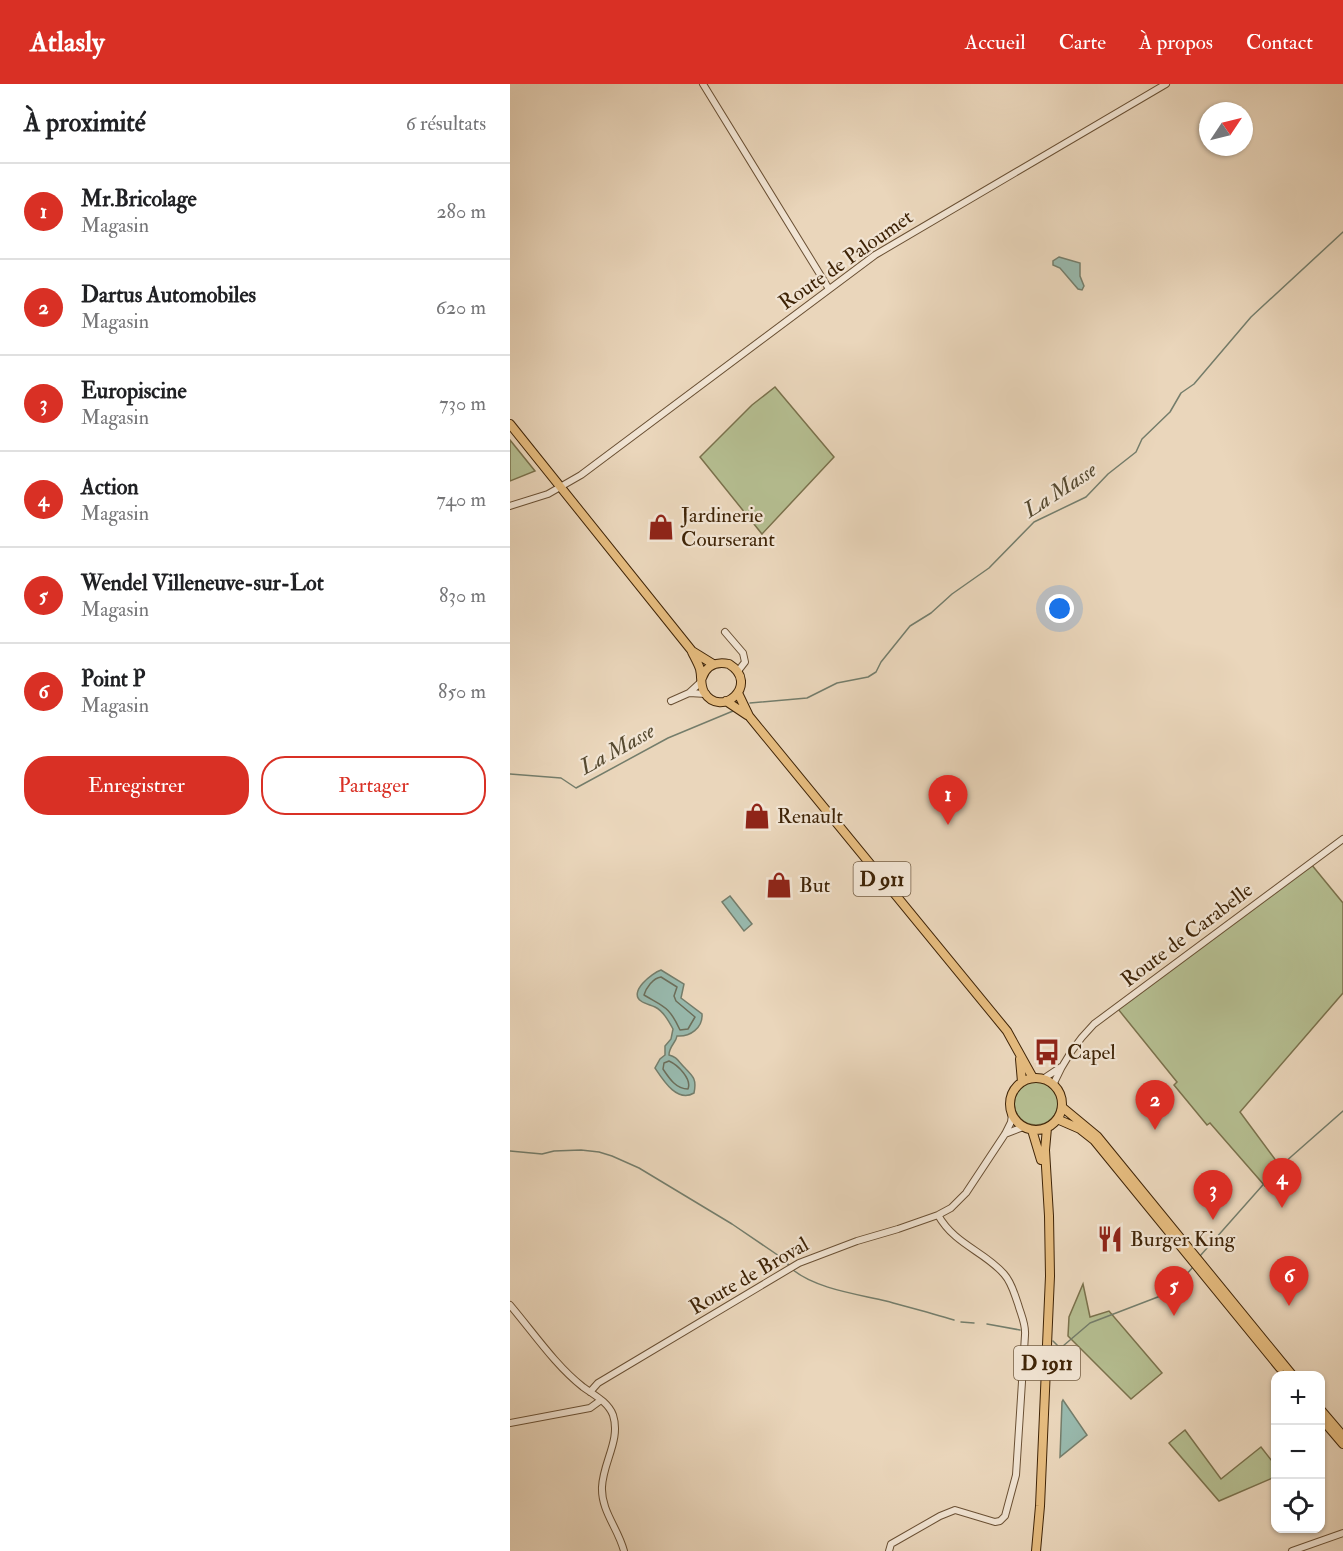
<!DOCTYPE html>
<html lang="fr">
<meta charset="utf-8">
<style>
:root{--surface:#fff;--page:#f2f2f2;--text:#202124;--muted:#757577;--line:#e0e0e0;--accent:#d93025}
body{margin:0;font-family:"IM FELL Double Pica",serif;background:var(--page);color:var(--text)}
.controls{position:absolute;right:18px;bottom:18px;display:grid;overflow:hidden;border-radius:12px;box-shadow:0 2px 4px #0004}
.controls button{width:54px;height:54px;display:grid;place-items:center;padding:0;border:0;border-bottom:2px solid var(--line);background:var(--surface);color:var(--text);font:30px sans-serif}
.compass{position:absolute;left:689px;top:18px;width:54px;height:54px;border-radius:50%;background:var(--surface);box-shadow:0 2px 4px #0004;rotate:55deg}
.you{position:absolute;left:550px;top:525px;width:21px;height:21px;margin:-15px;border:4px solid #fff;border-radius:50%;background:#1a73e8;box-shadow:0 0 0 9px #1a73e833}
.badge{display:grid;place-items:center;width:39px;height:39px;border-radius:50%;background:var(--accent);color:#fff;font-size:20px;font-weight:700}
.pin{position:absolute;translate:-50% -50px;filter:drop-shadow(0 2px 3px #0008)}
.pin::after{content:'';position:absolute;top:32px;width:21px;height:18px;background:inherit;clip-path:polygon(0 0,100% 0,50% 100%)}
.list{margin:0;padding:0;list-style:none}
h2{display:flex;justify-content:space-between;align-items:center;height:78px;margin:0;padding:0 24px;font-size:26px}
h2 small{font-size:20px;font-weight:400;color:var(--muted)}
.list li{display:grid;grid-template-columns:39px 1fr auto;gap:18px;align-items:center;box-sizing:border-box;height:96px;padding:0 24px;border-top:2px solid var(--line)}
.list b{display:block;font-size:22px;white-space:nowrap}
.list p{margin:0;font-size:20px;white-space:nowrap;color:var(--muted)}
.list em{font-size:20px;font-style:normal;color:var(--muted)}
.actions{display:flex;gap:12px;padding:18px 24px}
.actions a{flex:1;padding:14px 0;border:2px solid var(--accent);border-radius:24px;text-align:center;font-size:21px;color:var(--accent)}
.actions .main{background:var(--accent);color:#fff}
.icon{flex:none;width:33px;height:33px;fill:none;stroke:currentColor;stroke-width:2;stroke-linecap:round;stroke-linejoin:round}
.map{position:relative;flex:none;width:833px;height:1467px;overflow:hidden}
header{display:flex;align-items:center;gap:36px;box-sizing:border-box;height:84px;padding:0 30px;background:var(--accent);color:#fff}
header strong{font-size:28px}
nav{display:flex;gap:33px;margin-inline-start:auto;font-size:21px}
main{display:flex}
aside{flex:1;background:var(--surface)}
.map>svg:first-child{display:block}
.green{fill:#b5be91;stroke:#7a714c;stroke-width:1.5}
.water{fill:#98b9ad;stroke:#747d6b;stroke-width:1.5}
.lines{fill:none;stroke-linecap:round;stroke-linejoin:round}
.shore{stroke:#6c6e5a;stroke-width:1.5}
.stream{stroke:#747d6b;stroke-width:1.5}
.minor-casing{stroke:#6a5034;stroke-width:8}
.major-casing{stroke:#3f2407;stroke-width:10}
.minor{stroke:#f1e4d3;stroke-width:6}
.major{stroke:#e5bb7e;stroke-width:8}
.labels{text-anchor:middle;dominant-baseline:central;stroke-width:4.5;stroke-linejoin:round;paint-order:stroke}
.shield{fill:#f1e4d3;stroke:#745e44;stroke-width:1.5}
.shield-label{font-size:20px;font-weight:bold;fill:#3f2407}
.street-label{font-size:21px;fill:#3f2407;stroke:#f1e4d3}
.poi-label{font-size:21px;fill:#3f2407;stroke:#f1e4d3;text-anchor:start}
.water-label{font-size:22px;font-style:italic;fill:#554930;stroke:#f1e4d3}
</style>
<header>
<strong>Atlasly</strong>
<nav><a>Accueil</a><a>Carte</a><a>À propos</a><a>Contact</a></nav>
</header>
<main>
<aside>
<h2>À proximité<small>6 résultats</small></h2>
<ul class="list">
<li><span class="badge">1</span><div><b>Mr.Bricolage</b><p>Magasin</p></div><em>280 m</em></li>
<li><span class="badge">2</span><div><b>Dartus Automobiles</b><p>Magasin</p></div><em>620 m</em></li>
<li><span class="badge">3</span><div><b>Europiscine</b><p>Magasin</p></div><em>730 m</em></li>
<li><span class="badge">4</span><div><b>Action</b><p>Magasin</p></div><em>740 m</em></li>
<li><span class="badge">5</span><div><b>Wendel Villeneuve-sur-Lot</b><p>Magasin</p></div><em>830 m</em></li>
<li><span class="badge">6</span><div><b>Point P</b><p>Magasin</p></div><em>850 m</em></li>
</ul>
<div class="actions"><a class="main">Enregistrer</a><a>Partager</a></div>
</aside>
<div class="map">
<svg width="833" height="1467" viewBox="0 0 833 1467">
<rect width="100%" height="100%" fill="#ead6bb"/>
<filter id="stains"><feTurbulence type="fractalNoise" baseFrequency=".00333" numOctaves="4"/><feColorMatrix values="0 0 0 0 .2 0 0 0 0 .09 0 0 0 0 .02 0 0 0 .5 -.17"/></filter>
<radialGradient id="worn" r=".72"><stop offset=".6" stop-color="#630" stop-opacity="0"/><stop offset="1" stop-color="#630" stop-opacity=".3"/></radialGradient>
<path class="green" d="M 265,303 L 324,373 L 252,450 L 190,373 L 242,321 Z
M 0,356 L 25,387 L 0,397 Z
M 801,780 L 833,819 L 833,909 L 730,1028 L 770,1082 L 755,1102 L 700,1039 L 697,1041 L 664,1001 L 667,998 L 608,925 Z
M504 1019a22 22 0 1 1 44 0a22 22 0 1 1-44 0Z
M 573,1200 L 580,1233 L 599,1227 L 652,1289 L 621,1315 L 558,1252 L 559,1233 Z
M 675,1346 L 711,1395 L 751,1363 L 765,1381 L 765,1393 L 709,1417 L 659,1359 Z"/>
<path class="water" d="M 549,173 L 570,179 L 570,192 L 574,202 L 572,206 L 568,205 L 550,184 L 543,181 L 543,177 Z
M 220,812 L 242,840 L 234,847 L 212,818 Z
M 151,886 L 174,900 L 171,914 L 192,930 C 193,944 180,953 167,952 C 166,959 159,962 159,971 C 167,973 168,977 174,983 C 183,992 187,995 184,1009 C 167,1019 153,996 145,984 L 150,975 L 155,971 L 155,962 L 161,955 L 163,945 C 158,936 153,927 145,923 C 141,921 135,920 131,917 C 118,908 142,889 151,886 Z
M 553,1316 L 577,1351 L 550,1373 L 552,1318 Z"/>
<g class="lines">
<path class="shore" d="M 151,893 L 167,903 L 164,912 L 166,917 L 185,933 L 178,945 L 170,946 C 159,922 154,923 134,911 C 136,904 143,894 151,893 Z
M 159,977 C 168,981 182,995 178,1005 C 166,1005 159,994 153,985 L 154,979 Z"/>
<path class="stream" d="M 240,619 L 297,614 L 327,599 L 358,593 L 366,588 L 371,578 L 400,542 L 421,529 L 442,510 L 479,484 L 524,438 L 576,413 L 598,390 L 626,368 L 632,355 L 660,328 L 671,309 L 684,300 L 741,233 L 833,148
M 0,690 L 51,694 L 66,704 L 158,654 L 223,627
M 0,1067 L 32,1070 L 44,1067 L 71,1066 L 89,1068 L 102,1072 L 129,1084 L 222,1140 L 275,1176 L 280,1183
M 690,1172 L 766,1086 L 833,1027
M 283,1186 C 307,1205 347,1210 376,1217 C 398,1223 422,1229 444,1236
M 451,1238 L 464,1239
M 477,1240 L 510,1246
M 543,1257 L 548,1262 L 553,1262 L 580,1239 L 653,1211 L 666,1202 L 683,1183"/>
<g class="minor-casing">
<path id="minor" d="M 193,0 L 319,205
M 0,422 L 38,410 L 71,391 L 365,171 L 656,0
M 215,548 L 233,569 L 235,578 L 228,587
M 192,597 L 179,609 L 196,610
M 161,617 L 179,609
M 533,995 L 551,983
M 543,1001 C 553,978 566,958 584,940 L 833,755
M 495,1050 L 513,1043
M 0,1221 C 23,1248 45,1281 73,1303 C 84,1311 98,1318 103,1331 C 111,1356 93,1378 92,1403 C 91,1427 108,1444 114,1467
M 80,1308 L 88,1299 L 289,1179 L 347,1157 L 388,1145 L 428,1131 L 441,1124 L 456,1109 L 495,1050 L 501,1038 L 502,1030
M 0,1339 L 80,1324 L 91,1316
M 379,1467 L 381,1460 L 430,1432 L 445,1426 L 485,1438 L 490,1437 L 495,1432 L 506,1391 L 515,1251 C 516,1240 511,1231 508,1220 C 504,1209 502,1199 494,1190 C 474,1167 445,1161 428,1131
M 782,1467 L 833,1449"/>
</g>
<g class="major-casing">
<path id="major" d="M 0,340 L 182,567 L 203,580
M 182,568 C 185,574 188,579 190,585 C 192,593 190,601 194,608 C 211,636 251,600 219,580 C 206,577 196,582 192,594
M 228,609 L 239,632 L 497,947 L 523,994
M 216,617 L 237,631
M 510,975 L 512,998
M500 1020a26 26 0 1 1 52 0a26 26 0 1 1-52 0Z
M 552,1023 L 587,1052 L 783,1292
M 547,1035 L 570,1045 L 584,1056 L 770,1284
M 522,1046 L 531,1076
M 810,1325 L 833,1352
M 810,1333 L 833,1360
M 526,1467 L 530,1422 L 540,1192 L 539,1132 L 535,1066 L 537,1044"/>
</g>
<use href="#minor" class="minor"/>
<use href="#major" class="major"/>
</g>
<defs>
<g id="shop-bare" transform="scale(2.07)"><path d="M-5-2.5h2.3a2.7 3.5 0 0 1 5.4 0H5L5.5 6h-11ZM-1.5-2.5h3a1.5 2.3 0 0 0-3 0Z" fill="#8f2418" stroke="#f1e4d3" stroke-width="2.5" paint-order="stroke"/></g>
<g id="bus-bare" transform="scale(2.07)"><path d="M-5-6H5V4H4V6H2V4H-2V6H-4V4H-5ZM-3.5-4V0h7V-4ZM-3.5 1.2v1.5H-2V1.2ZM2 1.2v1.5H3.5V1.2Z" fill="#8f2418" stroke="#f1e4d3" stroke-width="2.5" paint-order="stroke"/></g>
<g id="restaurant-bare" transform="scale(2.07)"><path d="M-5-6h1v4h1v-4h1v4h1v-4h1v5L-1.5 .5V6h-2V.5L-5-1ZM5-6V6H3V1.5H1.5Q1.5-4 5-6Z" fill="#8f2418" stroke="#f1e4d3" stroke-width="2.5" paint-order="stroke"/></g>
</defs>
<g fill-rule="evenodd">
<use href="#shop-bare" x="151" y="443"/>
<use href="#shop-bare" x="247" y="732"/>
<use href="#shop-bare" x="269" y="801"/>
<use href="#bus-bare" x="537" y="968"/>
<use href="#restaurant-bare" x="600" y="1155"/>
</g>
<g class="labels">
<g class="shield">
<rect x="343.5" y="778" width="57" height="34" rx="4.5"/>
<rect x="504" y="1262" width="66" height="34" rx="4.5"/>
</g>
<g class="shield-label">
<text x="372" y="795">D 911</text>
<text x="537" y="1279">D 1911</text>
</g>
<g class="street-label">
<text transform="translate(336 176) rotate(-35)">Route de Paloumet</text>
<text transform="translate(677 851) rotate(-37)">Route de Carabelle</text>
<text transform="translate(239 1192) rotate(-30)">Route de Broval</text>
</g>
<g class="poi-label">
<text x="171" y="431">Jardinerie<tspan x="171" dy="24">Courserant</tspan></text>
<text x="267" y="732">Renault</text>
<text x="289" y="801">But</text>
<text x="557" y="968">Capel</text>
<text x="620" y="1155">Burger King</text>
</g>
<g class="water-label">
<text transform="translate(550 406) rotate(-33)">La Masse</text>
<text transform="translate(107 665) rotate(-29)">La Masse</text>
</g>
</g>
<rect width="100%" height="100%" filter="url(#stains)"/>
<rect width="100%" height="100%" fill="url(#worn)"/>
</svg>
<div class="controls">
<button>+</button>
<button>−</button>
<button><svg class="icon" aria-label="locate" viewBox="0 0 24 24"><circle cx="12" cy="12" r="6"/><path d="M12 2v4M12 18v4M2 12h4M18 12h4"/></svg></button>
</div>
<svg class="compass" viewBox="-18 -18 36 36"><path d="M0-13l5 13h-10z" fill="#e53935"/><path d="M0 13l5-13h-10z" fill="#757577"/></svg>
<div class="you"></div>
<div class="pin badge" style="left:438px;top:741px">1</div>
<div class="pin badge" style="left:645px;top:1046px">2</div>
<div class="pin badge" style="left:703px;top:1136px">3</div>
<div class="pin badge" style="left:772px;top:1124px">4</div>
<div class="pin badge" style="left:664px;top:1232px">5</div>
<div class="pin badge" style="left:779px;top:1222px">6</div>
</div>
</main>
